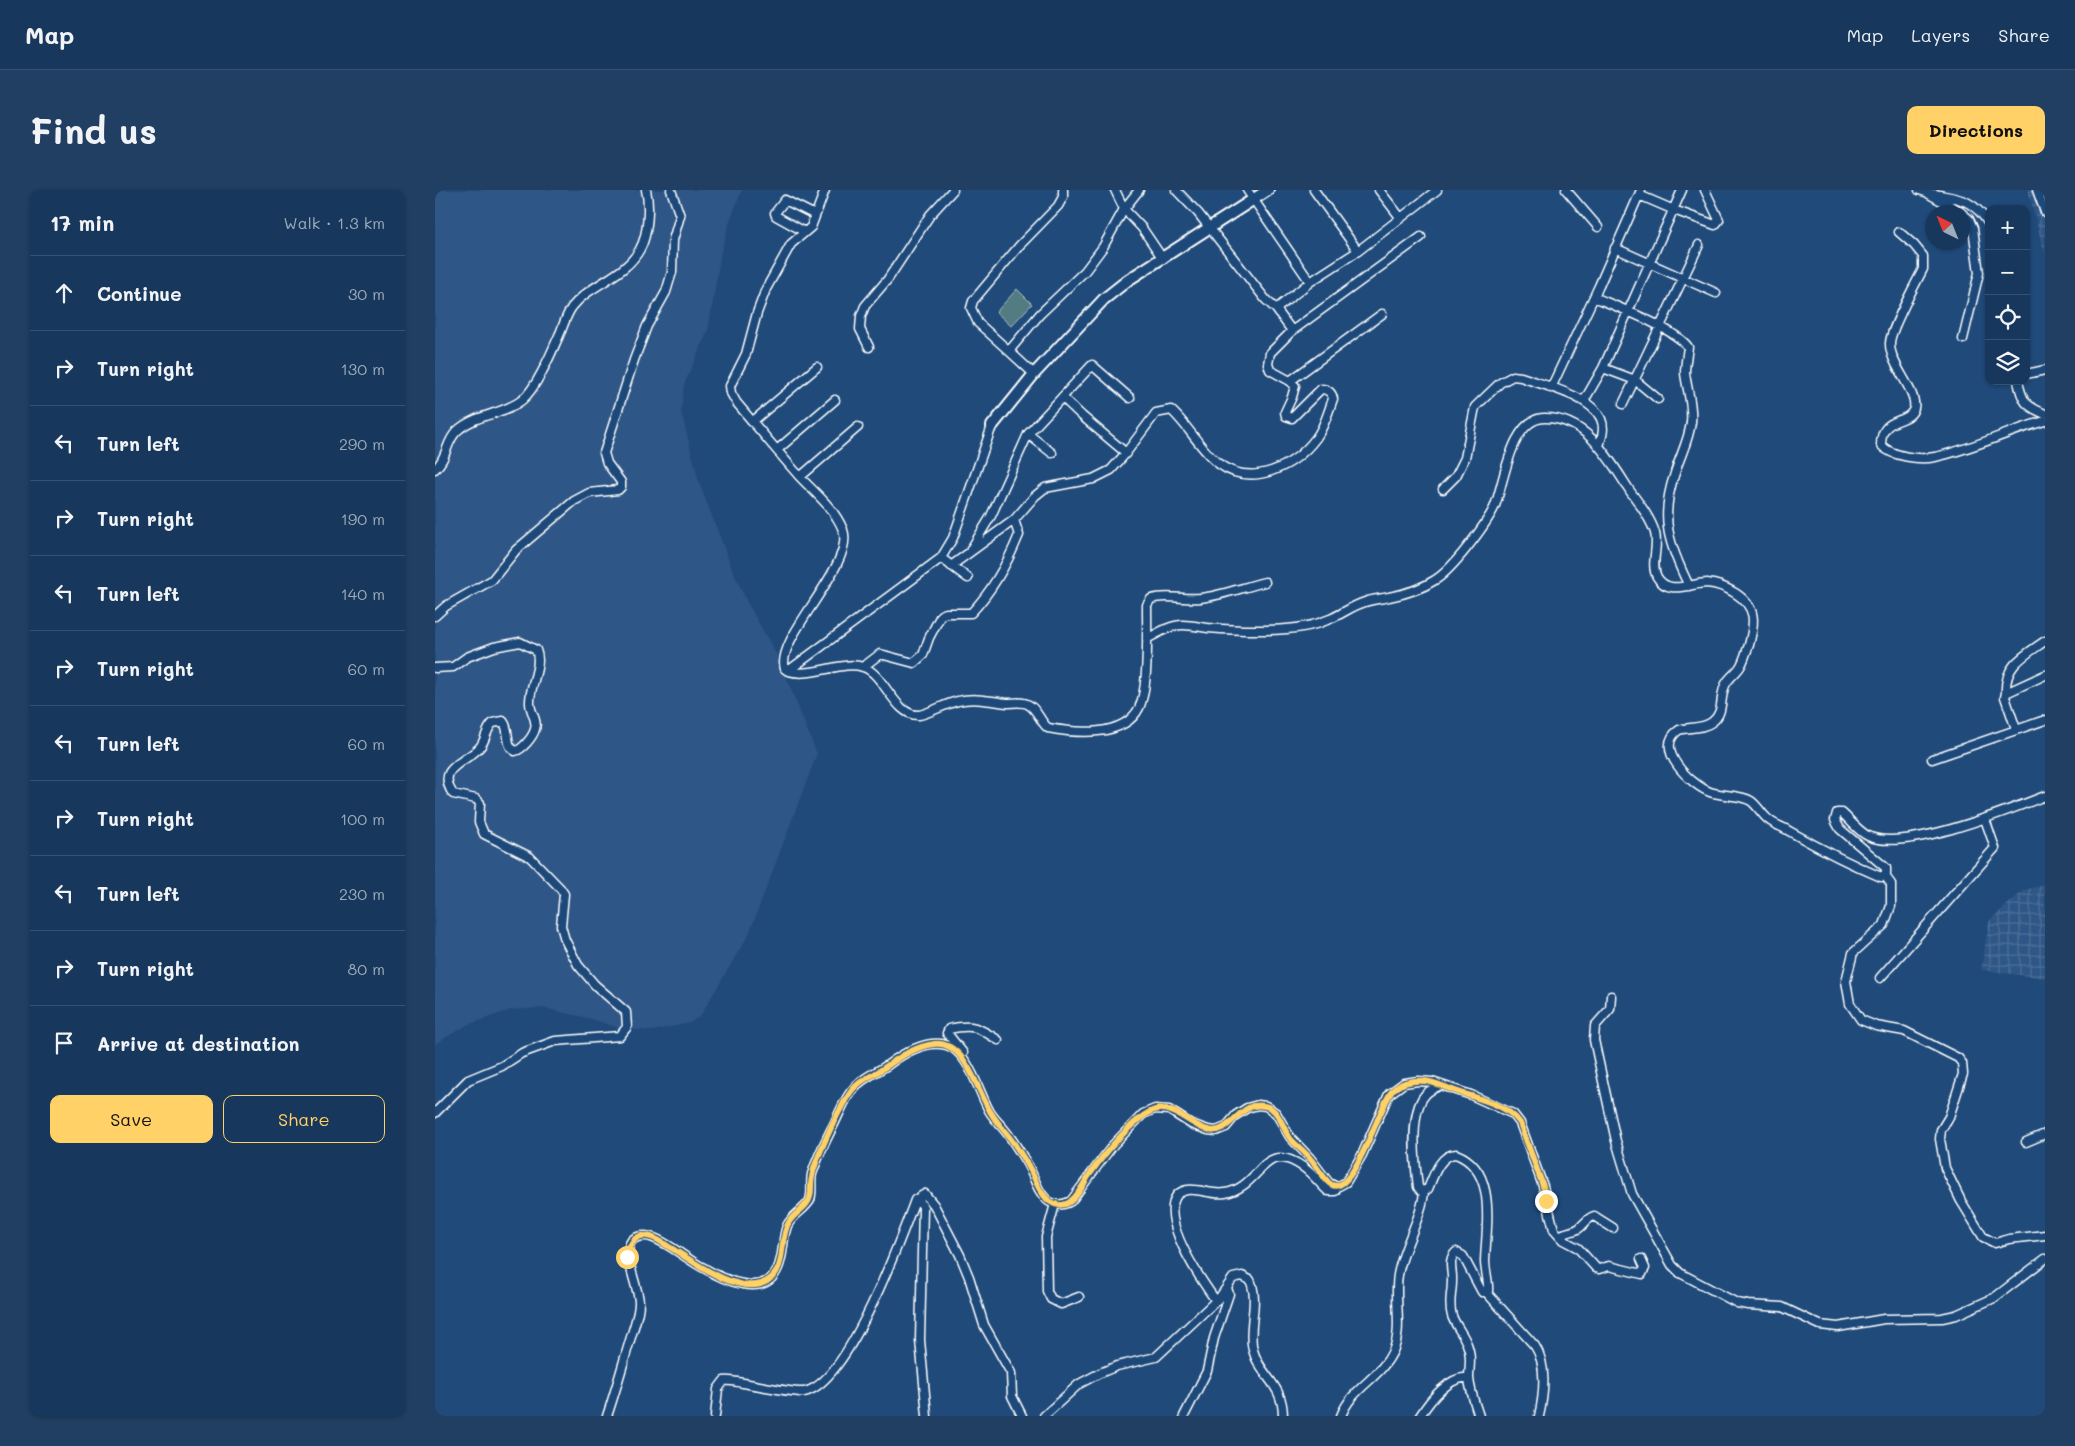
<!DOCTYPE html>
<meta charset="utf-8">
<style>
:root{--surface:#17385c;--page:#203f62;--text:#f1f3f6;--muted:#9eacbb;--line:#365272;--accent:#ffd166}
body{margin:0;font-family:Mali,sans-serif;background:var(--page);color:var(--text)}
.controls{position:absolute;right:15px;top:15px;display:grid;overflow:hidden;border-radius:10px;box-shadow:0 1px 4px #0004}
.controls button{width:45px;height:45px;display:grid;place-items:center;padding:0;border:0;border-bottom:1px solid var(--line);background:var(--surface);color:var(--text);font:25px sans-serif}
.compass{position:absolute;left:1490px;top:15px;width:45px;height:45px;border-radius:50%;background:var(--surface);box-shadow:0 1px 4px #0004;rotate:317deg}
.stop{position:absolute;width:15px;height:15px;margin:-11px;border:4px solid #ffd166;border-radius:50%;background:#fff}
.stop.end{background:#ffd166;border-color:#fff;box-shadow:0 1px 5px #0008}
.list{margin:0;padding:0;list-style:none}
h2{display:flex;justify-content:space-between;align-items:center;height:65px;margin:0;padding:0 20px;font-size:21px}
h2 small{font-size:16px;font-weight:400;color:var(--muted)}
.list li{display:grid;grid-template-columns:32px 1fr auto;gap:15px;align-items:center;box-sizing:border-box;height:75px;padding:0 20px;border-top:1px solid var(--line)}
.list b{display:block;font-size:19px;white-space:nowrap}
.list em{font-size:16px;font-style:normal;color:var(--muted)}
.actions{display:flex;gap:10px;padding:15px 20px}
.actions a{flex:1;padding:11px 0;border:1px solid var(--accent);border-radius:10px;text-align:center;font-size:18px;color:var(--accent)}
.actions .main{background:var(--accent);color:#111}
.icon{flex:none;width:28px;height:28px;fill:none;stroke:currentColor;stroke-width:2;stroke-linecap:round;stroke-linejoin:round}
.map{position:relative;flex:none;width:1610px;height:1226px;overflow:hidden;border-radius:10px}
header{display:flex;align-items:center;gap:30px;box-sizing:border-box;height:70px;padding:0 25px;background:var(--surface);border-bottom:1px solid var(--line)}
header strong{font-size:24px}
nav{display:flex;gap:28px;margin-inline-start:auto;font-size:18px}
.intro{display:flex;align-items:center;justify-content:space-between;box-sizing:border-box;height:120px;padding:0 30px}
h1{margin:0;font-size:35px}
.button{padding:12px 22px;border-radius:10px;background:var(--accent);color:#111;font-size:18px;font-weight:700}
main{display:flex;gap:30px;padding:0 30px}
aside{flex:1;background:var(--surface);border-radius:10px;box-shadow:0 1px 4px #0004}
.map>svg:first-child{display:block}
.built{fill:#2e5686}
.industrial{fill:url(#industrial-grid)}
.pitch{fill:#537b82;stroke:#a9bdc0}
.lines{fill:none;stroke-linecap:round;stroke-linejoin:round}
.minor-casing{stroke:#fff;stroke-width:11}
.tertiary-casing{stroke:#fff;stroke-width:14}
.minor{stroke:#1f4a7a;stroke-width:8}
.tertiary{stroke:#1f4a7a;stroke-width:10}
.route{stroke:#ffd166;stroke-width:6}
</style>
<header>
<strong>Map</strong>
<nav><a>Map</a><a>Layers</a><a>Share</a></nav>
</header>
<div class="intro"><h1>Find us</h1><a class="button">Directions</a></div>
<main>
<aside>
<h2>17 min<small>Walk · 1.3 km</small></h2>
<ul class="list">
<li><svg class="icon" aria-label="ahead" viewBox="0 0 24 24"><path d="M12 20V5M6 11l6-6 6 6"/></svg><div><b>Continue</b></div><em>30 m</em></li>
<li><svg class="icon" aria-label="right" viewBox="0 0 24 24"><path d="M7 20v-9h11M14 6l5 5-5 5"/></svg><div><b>Turn right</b></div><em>130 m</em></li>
<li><svg class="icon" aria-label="left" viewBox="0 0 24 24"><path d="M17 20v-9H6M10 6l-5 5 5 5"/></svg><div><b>Turn left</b></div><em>290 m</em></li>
<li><svg class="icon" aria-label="right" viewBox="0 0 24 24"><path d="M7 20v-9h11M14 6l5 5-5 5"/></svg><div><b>Turn right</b></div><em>190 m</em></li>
<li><svg class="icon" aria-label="left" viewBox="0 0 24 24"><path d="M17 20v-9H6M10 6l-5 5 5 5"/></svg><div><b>Turn left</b></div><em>140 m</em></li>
<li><svg class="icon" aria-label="right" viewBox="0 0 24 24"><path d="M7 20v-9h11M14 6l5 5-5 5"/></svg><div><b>Turn right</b></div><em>60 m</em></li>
<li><svg class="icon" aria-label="left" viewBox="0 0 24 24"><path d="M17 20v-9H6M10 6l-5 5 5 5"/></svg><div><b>Turn left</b></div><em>60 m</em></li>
<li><svg class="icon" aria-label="right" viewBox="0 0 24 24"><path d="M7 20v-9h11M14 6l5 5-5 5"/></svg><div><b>Turn right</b></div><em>100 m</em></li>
<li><svg class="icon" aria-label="left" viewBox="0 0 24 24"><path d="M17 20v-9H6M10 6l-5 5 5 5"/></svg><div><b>Turn left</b></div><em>230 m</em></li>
<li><svg class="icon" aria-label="right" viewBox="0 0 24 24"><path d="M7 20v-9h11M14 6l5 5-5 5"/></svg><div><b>Turn right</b></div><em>80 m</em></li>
<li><svg class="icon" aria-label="arrive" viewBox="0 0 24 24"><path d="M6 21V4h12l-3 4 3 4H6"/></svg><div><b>Arrive at destination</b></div></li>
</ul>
<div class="actions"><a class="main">Save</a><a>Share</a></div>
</aside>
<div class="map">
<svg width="1610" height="1226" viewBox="0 0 1610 1226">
<defs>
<pattern id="industrial-grid" width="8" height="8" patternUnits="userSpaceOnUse" patternTransform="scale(1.25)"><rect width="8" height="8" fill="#2e5686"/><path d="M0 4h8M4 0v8" fill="none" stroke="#4d6f98"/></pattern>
</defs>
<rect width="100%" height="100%" fill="#1f4a7a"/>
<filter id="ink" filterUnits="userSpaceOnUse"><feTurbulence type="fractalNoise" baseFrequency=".02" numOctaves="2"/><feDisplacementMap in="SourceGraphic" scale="10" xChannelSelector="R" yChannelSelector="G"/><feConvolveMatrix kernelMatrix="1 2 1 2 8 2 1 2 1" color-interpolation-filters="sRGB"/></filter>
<g filter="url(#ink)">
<path class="built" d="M 0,0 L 307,0 L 295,31 L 286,62 L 273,141 L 249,195 L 246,221 L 264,292 L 296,376 L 312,412 L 344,469 L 382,564 L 314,744 L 266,825 L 255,833 L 217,841 L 187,839 L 153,828 L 107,818 L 76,820 L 32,835 L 0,854 Z"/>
<path class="industrial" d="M 1593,0 L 1610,0 L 1610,64 L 1609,61 Z
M 1610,695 L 1610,788 L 1546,780 L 1554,731 L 1589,700 Z"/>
<path class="pitch" d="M 582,99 L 597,114 L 576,136 L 561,122 Z"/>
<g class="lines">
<g class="minor-casing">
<path id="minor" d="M 390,0 L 376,37 L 356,54 L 331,99 L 322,123 L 311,164 L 295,196 L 296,203 L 301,212 C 322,237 343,262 365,287 C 380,303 400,319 408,340 C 421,375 339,448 350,479 L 353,481 L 506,368 L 518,348 L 557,236
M 680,0 L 689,19 L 707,38 L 728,69
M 741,0 L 763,23 L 831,110 L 841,119
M 812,0 L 875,92
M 879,0 L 923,61
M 944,0 L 965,27
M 1131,0 L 1163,37
M 1484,0 C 1514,10 1534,2 1554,34
M 1602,0 L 1610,22
M 1494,4 L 1526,22
M 1204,5 L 1239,20 L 1280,35 L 1284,30 L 1270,0
M 1528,24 L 1534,29 L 1538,38 L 1544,83 L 1528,149
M 370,42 L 341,26 L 340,23 L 350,10 L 380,25
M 1464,42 L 1479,55 L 1488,66 L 1488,79 C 1481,93 1455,140 1455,153 C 1454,174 1483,202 1479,218 C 1474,236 1446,224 1446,255 C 1457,267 1485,270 1500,267 C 1538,259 1573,241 1610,231
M 1180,58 L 1281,103
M 1159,107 C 1182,117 1239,138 1253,157 C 1252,165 1250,175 1250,183 C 1252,200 1258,215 1256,232 C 1254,250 1245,266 1240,283 C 1224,328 1234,355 1254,396
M 857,141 L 841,119 L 875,92 L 923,61 L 1002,0
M 434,157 L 425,139 L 426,126 L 430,116 L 453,89 L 495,25 L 518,0
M 574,161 L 543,133 L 536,118 L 538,111 L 585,55 L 623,16 L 628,7 L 628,0
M 1168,178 L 1200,190 L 1223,209
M 599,184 L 574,161 L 605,124 L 650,81 L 668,57 L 689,19 L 704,0
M 1591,184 L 1610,180
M 855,191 L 947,124
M 1583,191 C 1587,212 1591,216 1610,224
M 1116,198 L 1164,96 L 1206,0
M 627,207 L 647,226 L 691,263
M 1149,211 L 1168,178 L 1247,0
M 1188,214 L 1264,55
M 317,232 L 382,177
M 593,244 L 617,263
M 342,260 L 400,210
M 0,279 C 12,269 11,251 22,241 C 40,224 68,225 87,210 C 102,198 118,159 126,141 C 129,133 132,124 137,117 C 156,93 190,87 205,59 C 213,45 215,16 211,0
M 365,287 L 423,237
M 1008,299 L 1021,286 L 1030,268 L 1040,217 L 1065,193 L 1078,186 L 1086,187 C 1108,195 1156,206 1166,229 C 1170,238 1167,247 1164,256
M 536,359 L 556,326 L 593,244 L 657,175 L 695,208
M 506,368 L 533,388
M 516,376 L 579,330 L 600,306 L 610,298 L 658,289 L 676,280 L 691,263 L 721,223 L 736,220 C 754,236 766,261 784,274 C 817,298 859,277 881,248 C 890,236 893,222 898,209 C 897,203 893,199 886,199 L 857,228 L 851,226 L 850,222 L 857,207 L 860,196 L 855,191 L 835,180 L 833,174 L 835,163 L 857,141 L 986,47
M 0,426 L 11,416 L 57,390 L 81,360 L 139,311 L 154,303 L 183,300 L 186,297 L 186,292 L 172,273 L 169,263 L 199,170 L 212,136 L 231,102 L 237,82 L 238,50 L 245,26 L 236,0
M 712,449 C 723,443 735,435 748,435 C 756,435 765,437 773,438 C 798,440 826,441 852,439 C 866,438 881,435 895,429 C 907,424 917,416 930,412 C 938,409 946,409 954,407 C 970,404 986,399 1000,390 C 1017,380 1050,336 1059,318 C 1069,296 1075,229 1109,228 C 1152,227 1175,270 1195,301 C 1204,313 1216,329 1220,343 C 1224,357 1215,374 1222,387 C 1233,406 1256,393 1272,393 C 1283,394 1292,398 1300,403 C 1322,417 1320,432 1314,455 C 1311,462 1309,471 1305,477 C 1301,483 1295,487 1292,492 C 1283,504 1291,522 1277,532 C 1268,539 1254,537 1244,540 C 1217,558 1256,595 1275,602 C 1286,606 1307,605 1316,611 C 1323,616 1327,625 1334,630 C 1340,635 1348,637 1354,641 C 1384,658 1415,674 1446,687 L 1451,684 L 1451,678 L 1405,639 L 1400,630 L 1402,623 L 1407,623 C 1415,630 1423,641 1433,646 C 1468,663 1574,620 1610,606
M 428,477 L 445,464 L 479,473 L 488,465 L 494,448 L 506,425 L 511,423 L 536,423 C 556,402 573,372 584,345 L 579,330
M 0,478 L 18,477 L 32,467 L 59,457 L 85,452 L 101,460 C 108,475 94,496 95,513 C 95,522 103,530 100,539 C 98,547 87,560 80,561 C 69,554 76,541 68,531 L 58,533 C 51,539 51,550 45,557 C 31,573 0,577 18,604 L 41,609 L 45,613 L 44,632 L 49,644 L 95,667 L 125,698 L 129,704 L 126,736 L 130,750 L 143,775 L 160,795 L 191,822 L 192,837 L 185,846 L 120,851 L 87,863 L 67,876 L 33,890 L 0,923
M 353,481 C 378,488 407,470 428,477 C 449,483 460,527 484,525 C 493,524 512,513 523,511 C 540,507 555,511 572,513 C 580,513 588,511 594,515 C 603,520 605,532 613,538 C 640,543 689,548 704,518 C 714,498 712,440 712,415 L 716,409 C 732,404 749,410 766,408 C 788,405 809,397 830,392
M 1571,503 C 1569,475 1589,466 1610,451
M 1581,539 L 1570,507 L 1571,503 L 1610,485
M 1497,569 L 1610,530
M 1450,686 L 1456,694 L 1456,716 L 1449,735 L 1418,763 L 1411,791 L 1415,814 L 1426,830 L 1441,836 L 1469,841 L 1523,868 L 1527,873 L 1528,884 L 1514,927 L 1506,940 L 1505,949 L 1510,978 L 1526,1011 L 1548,1047 L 1560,1053 L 1574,1049 L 1610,1045
M 1445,788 L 1560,658 L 1550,629
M 1176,806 L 1175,819 L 1160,836 L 1159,850 L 1181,951 L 1197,1004 L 1237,1075 L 1245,1083 L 1302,1113 L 1313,1115 L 1347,1117 L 1385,1135 L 1403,1137 L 1449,1129 L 1507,1128 L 1521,1125 L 1559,1108 L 1610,1069
M 528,863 L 512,843 L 514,839 C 538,834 543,837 563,850
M 1006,895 C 1000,898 994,900 990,905 C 974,923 980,974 983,997 L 986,1001 L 993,999 C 998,987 1005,964 1021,964 C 1063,980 1051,1037 1050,1071 C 1050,1081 1054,1092 1053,1101 L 1047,1102 L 1028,1066 L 1021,1062 C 1012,1070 1018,1081 1017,1091 C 1017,1104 1013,1113 1017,1126 C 1021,1137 1030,1146 1033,1157 C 1037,1168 1034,1178 1034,1188 C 1035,1201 1040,1214 1044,1226
M 1591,952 L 1610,944
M 480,1010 L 486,1013 L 488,1017 L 485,1150 L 492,1226
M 620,1014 L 611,1047 L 612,1101 L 616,1109 L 626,1114 L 644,1107
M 1124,1046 C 1130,1042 1137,1042 1143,1039 C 1149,1035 1152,1028 1159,1026 L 1178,1038
M 1052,1103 L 1100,1156 C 1112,1174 1109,1205 1104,1226
M 781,1111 C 766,1090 724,1030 742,1005 C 755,993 774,1006 790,1003 C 827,997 827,948 868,977 C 878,984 885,994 893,1001 L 900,1001 L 902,997
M 172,1226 C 181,1200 188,1173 196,1147 C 199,1136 204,1124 204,1113 C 205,1096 176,1046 210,1046 C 225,1046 253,1070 267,1077 C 287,1089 330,1110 343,1078 C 349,1065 347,1049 352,1036 C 357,1025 371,1019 375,1010 C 378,1002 375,992 377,984 C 382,969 389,954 396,940 C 404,926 408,910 419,898 C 428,887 443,882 454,874 C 469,863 492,850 511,855 C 534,861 544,904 555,922 C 560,930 567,936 572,943 C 579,952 585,962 591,972 C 599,984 602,1004 615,1012 C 622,1016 629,1015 636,1011 L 678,955 L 708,924 L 720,919 L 734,920 L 756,934 L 773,940 L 781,941 L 791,937 L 801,925 L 812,918 L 823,915 L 831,916 L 841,923 L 855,947 L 875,968 L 894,993 L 902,997 L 911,992 L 927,965 L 954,904 L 969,893 L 983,891 L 997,892 L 1036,905 L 1078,924 L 1085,933 L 1108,996 L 1119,1040 L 1128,1050 L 1143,1058 L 1161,1078 L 1164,1079 L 1174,1076 L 1207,1084 L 1210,1078 L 1206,1069
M 280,1226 L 283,1199 L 289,1191 C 295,1190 302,1192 308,1193 C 321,1195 358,1203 369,1202 C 413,1194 465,1050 480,1010 L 490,1004 L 499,1015 L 525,1065 L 534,1087 L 549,1135 L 576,1183 L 577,1206 L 587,1226
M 609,1226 L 644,1194 L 665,1183 L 682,1176 L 721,1167 L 785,1107 L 798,1088 L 807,1086 L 815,1090 C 825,1111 812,1138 818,1160 C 825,1187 848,1193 848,1226
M 749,1226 L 772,1181 L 779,1148 L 794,1104 L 792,1098
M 906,1226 C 917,1197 945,1189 958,1161 C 968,1140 959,1109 963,1085 C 967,1059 988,1025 989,1001
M 985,1226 C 995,1210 1015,1185 1034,1188"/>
</g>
<g class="tertiary-casing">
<path id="tertiary" d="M 557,236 L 599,184 L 669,109 L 693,90 L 833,0"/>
</g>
<use href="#minor" class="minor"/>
<use href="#tertiary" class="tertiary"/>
</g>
</g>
<g class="lines" filter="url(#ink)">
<path class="route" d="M 192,1067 C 194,1056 199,1044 212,1046 C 221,1047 229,1054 236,1058 C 258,1071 298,1102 326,1094 C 334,1091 341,1085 344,1076 C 349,1062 346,1045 354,1032 C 360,1022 373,1017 375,1007 C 377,1000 375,994 377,987 C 380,969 407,911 419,898 C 427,889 437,886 446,880 C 464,868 478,857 499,854 C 530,850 542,900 555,921 C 562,934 574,945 582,958 C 587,966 592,973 596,981 C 600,988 602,997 608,1004 C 612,1010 616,1014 624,1015 C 627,1015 633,1014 636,1011 C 644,1005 649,992 655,984 C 667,967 705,918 726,919 C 743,919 757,936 773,940 C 792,945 801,921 818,916 C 824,915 831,915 837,919 C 846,926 848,938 854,947 C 859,954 867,959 873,966 C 880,974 886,984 893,992 C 917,1017 945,910 959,899 C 967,892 979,890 990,891 C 999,892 1007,896 1015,899 C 1038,908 1070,912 1085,933 L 1108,996 L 1111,1011"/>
</g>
</svg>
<div class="controls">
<button>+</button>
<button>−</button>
<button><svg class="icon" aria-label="locate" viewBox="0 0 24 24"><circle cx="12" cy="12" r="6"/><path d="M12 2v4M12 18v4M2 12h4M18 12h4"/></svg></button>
<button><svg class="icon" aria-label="layers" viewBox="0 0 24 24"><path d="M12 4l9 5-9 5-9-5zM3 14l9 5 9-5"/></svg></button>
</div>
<svg class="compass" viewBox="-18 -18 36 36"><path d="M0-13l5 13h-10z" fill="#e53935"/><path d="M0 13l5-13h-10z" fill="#9eacbb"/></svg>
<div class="stop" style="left:192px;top:1067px"></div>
<div class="stop end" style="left:1111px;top:1011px"></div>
</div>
</main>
